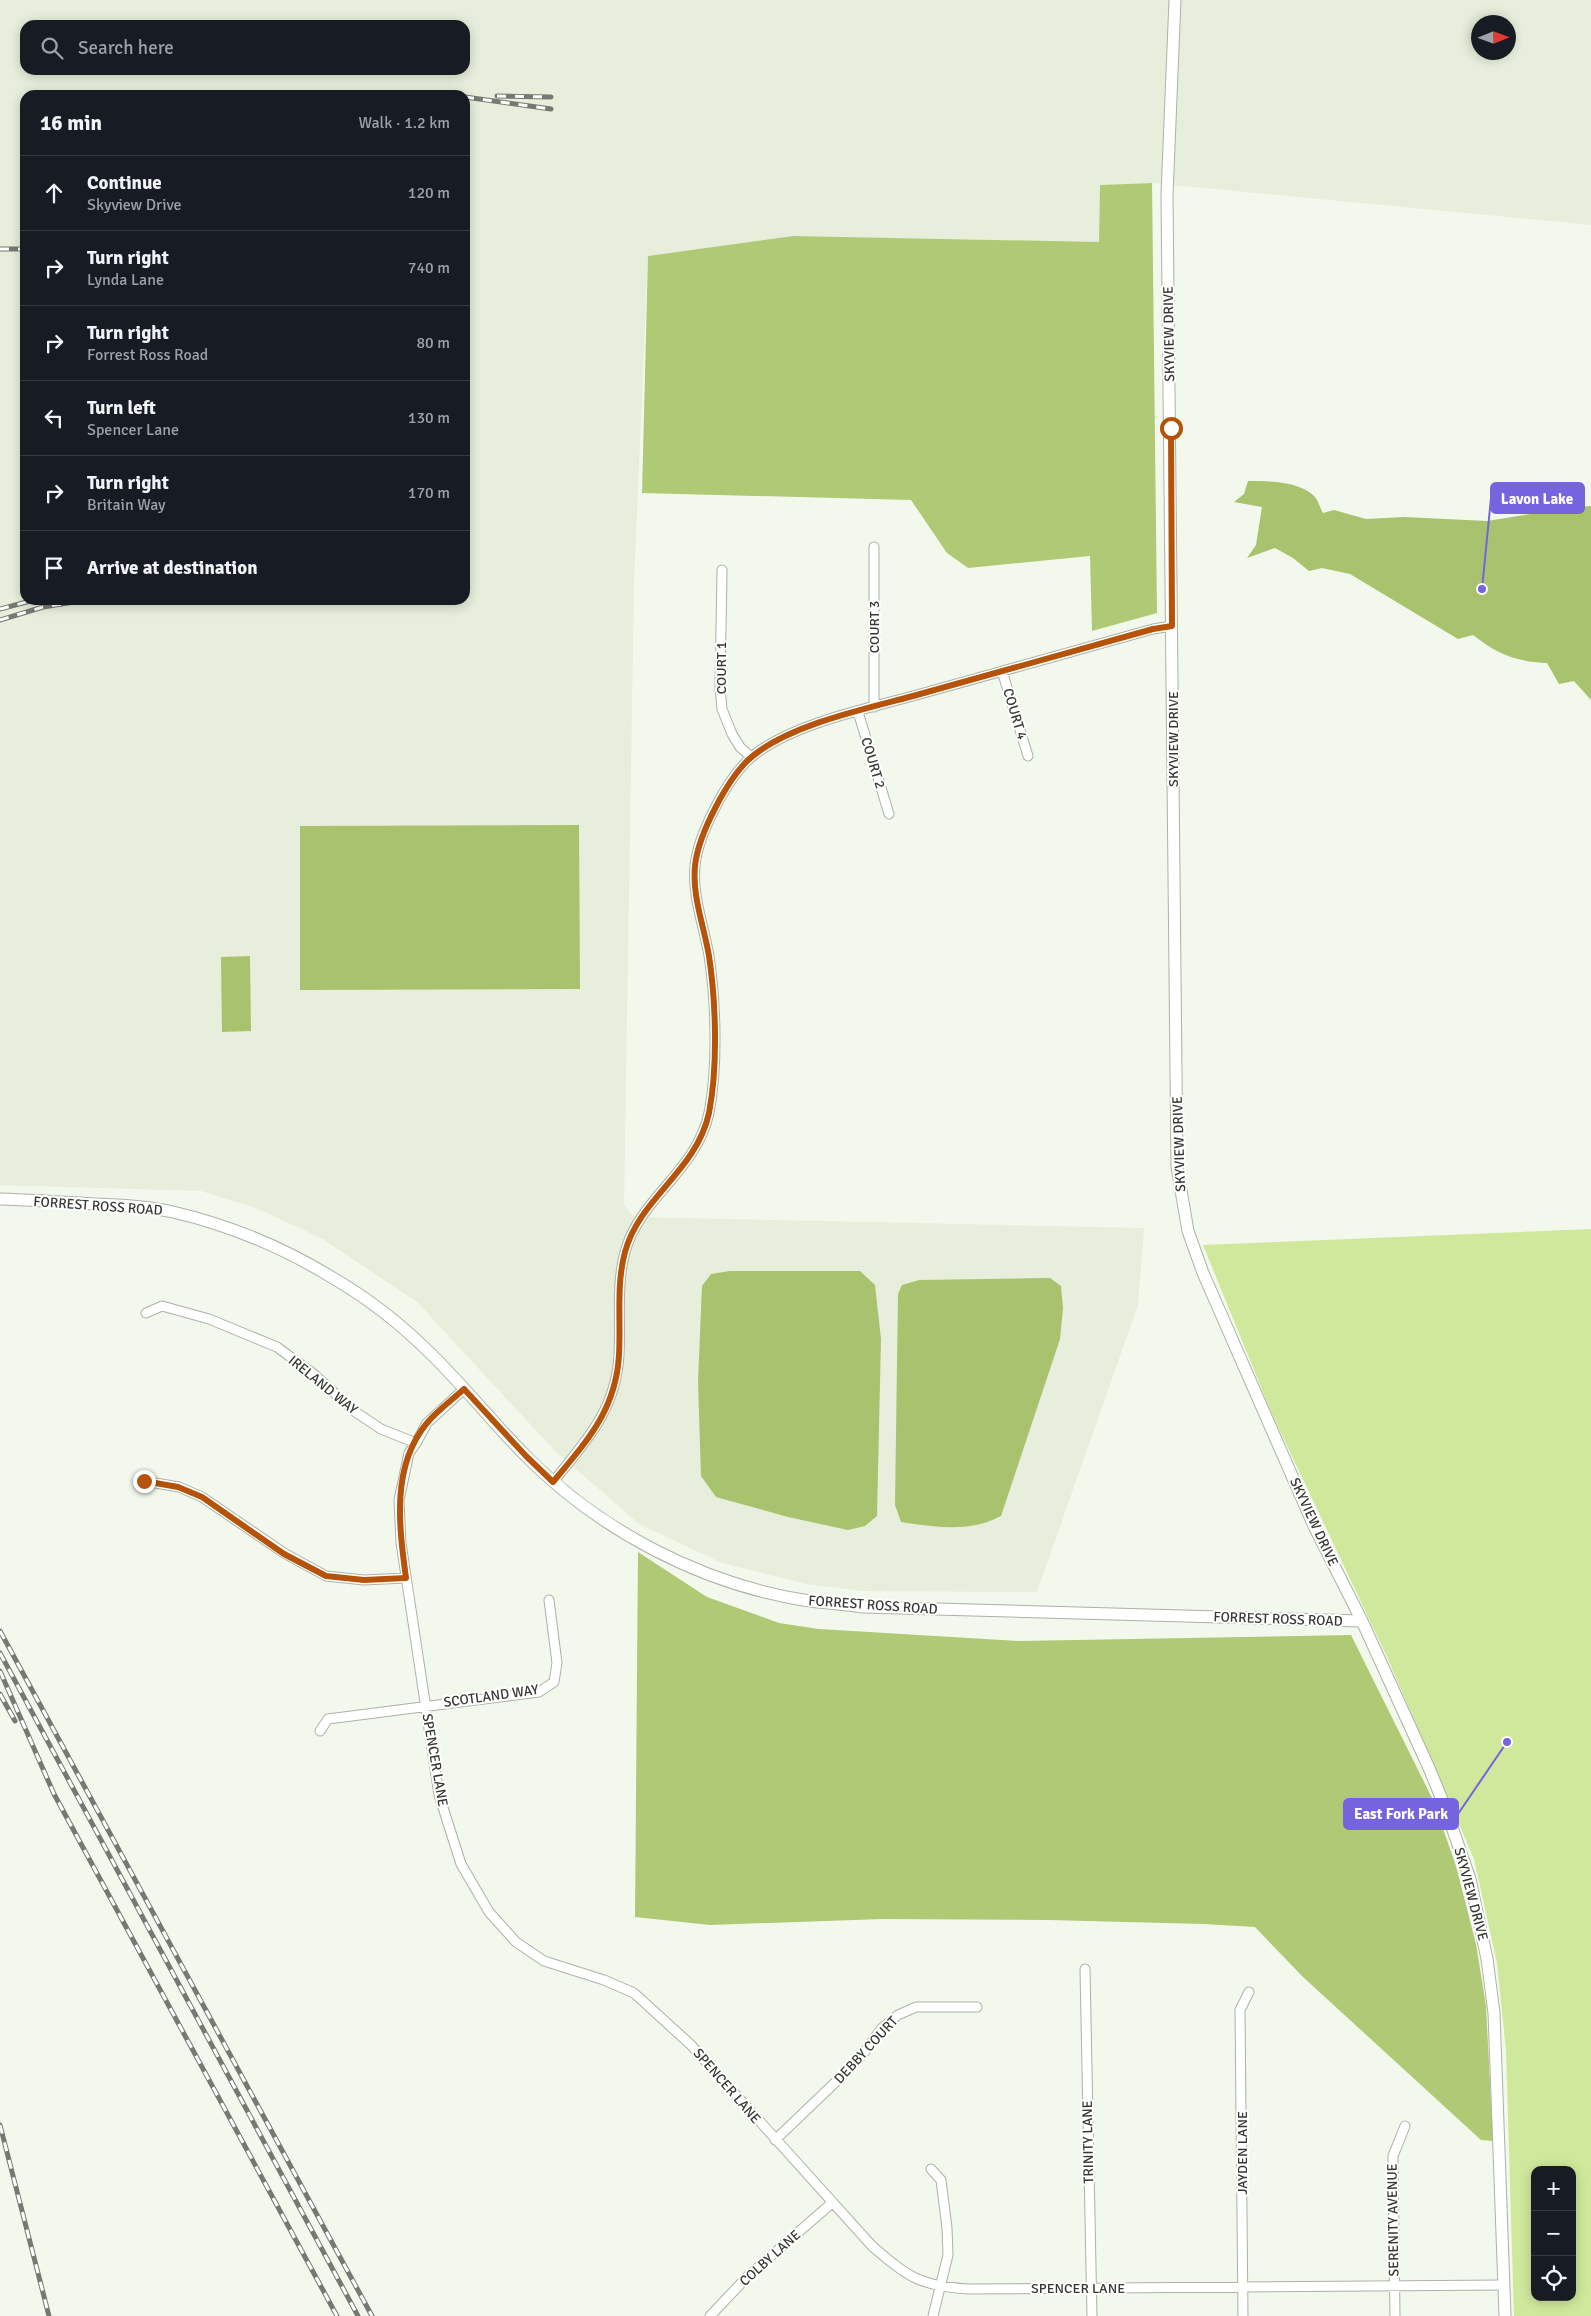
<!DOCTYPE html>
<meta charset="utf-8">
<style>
:root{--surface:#171b24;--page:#242831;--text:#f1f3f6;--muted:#9ea1a6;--line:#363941}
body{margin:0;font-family:Signika,sans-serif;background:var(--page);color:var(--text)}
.controls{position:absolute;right:15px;bottom:15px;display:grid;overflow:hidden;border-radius:10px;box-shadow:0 2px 12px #0003}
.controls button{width:45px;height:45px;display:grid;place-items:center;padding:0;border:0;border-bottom:1px solid var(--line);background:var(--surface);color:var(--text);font:25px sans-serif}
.compass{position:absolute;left:1471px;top:15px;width:45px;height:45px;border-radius:50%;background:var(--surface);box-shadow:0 2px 12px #0003;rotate:89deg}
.stop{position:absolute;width:15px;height:15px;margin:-11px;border:4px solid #b45309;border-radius:50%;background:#fff}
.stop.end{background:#b45309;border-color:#fff;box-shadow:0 1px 5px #0008}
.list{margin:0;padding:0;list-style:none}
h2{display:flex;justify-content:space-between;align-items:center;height:65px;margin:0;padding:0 20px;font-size:21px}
h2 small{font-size:16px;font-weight:400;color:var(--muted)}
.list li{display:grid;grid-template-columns:32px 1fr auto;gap:15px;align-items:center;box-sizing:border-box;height:75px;padding:0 20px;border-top:1px solid var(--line)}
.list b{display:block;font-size:19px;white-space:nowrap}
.list p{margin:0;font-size:16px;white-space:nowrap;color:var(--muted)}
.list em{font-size:16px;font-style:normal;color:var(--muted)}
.icon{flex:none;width:28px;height:28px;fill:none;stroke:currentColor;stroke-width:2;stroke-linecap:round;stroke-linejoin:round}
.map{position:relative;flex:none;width:1591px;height:2316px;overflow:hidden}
.search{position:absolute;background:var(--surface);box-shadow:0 2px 12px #0003;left:20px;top:20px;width:450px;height:55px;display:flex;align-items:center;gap:12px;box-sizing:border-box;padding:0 18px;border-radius:15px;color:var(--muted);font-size:19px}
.panel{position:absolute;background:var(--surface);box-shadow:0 2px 12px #0003;left:20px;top:90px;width:450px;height:515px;border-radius:15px}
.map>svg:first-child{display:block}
.built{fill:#e7eedb;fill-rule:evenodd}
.green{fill:#d0e89c;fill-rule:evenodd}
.forest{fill:#afc974}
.water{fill:#a9c26d}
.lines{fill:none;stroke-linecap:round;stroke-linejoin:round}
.minor-casing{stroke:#adb1a6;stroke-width:11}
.tertiary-casing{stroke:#adb1a6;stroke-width:13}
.minor{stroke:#fff;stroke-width:9}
.tertiary{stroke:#fff;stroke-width:11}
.rail-casing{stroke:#767972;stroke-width:5}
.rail{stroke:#fff;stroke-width:3;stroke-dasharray:9;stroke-linecap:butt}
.route{stroke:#b45309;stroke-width:6}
.labels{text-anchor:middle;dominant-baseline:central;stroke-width:4;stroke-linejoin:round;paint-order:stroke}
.street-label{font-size:14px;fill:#373834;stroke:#fff}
.leader{fill:none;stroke:#7663de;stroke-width:2}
.callout-dot{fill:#7663de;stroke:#fff;stroke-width:2}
.callout{fill:#7663de;stroke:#7663de;stroke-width:2}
.callout-label{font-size:15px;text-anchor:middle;font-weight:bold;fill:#fff}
</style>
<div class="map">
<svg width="1591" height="2316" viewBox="0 0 1591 2316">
<rect width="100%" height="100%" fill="#f3f8ec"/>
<path class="built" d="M 0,0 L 1591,0 L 1591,225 L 1152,183 L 1100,185 L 1099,242 L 793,236 L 648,256 L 634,582 L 624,1205 L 634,1217 L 1144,1228 L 1138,1305 L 1037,1592 L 863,1591 L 807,1584 L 722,1563 L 639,1524 L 555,1451 L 417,1302 L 323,1239 L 256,1208 L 201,1191 L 0,1185 ZM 1478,22 L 1508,22 L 1508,52 L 1478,52 ZM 25,25 L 465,25 L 465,70 L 25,70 ZM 25,95 L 465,95 L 465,600 L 25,600 Z"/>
<path class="green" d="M 1591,1229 L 1591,2316 L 1514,2316 L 1506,2051 L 1497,1963 L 1474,1859 L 1387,1657 L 1272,1414 L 1203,1245 ZM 1535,2170 L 1572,2170 L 1572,2297 L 1535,2297 Z"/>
<path class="forest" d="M 1152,183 L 1157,613 L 1092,631 L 1090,556 L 968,568 L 947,553 L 911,500 L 642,493 L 648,256 L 793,236 L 1099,242 L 1100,185 Z
M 638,1552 L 707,1597 L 779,1623 L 819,1629 L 1020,1641 L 1351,1635 L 1433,1800 L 1456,1866 L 1476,1944 L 1486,2006 L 1493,2141 L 1481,2140 L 1303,1977 L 1255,1927 L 1204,1924 L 1049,1920 L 882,1919 L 710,1925 L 635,1917 Z"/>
<path class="water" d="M 1248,481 C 1268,481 1297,481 1313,495 C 1318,499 1320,508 1323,513 L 1334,510 L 1366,519 L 1404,517 L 1487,521 L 1575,507 L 1591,506 L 1591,700 L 1574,681 L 1559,684 L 1547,663 C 1514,661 1499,655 1473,635 L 1458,639 L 1350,574 L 1322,568 L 1309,571 L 1293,558 L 1275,548 L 1247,558 L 1256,545 L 1262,507 L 1234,502 L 1244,494 Z
M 579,825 L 580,989 L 300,990 L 300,826 Z
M 250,956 L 251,1031 L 222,1032 L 221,957 Z
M 730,1271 L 860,1271 L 875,1285 L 881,1339 L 877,1516 L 865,1526 L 848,1530 L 788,1517 L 716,1497 L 701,1476 L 698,1382 L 702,1286 L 711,1274 Z
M 1050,1278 L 1061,1286 L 1063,1308 L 1060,1339 L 1001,1516 C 970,1533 935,1527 901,1522 L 895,1505 L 898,1294 L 902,1285 L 919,1280 Z"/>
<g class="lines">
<g class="minor-casing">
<path id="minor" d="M 722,570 L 720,688 L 722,709 L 732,734 L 740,747 L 751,757
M 1002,671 L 1028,756
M 874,707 L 874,547
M 858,712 L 889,814
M 146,1313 L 162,1306 L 209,1319 L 277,1347 L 315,1375 L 354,1411 L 381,1429 L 416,1443
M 464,1389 L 427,1423 L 416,1443 L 409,1453 L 399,1500 L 401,1543 L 439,1795 L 461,1864 L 489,1912 L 516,1942 L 544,1961 L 604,1980 L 634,1993 L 691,2045 L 872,2246 C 908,2277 920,2286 968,2289 L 1504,2285
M 144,1481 L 179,1487 L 202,1497 L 284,1553 L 326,1576 L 364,1580 L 406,1578
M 553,1482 C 586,1441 616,1410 619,1355 C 621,1321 616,1285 625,1252 C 640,1197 696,1172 709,1113 C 718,1067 716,1002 709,956 C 704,926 692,896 695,866 C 698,834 729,774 754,755 C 793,724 865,709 913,696 C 993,673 1073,651 1153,629 L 1172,626
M 320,1731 L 328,1719 L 539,1692 L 554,1682 L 557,1663 L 549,1600
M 1085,1969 L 1092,2316
M 775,2140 L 842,2076 L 863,2054 L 882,2028 L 898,2015 L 916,2007 L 977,2007
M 931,2169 L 941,2180 L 947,2228 L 948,2255 L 933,2316
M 710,2316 L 748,2276 L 832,2203
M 1243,2316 L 1240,2010 L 1249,1992
M 1395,2316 L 1393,2156 L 1405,2126"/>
</g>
<g class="tertiary-casing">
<path id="tertiary" d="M 1175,0 L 1167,195 L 1177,1167 L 1188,1231 L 1203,1273 L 1314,1526 L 1362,1621 L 1429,1768 L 1445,1807 L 1470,1879 L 1487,1959 L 1494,2013 L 1505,2316
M 0,1199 C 31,1200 63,1202 94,1204 C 120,1205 147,1206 173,1212 C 229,1225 284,1248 333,1278 C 369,1299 402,1325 431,1354 C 464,1386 493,1423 526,1456 C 599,1530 700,1583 803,1600 C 823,1603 843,1604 863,1607 L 1362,1621"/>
</g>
<use href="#minor" class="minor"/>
<use href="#tertiary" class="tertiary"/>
<g class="rail-casing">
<path id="rail" d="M 327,95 L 384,95
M 497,96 L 551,97
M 465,97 L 551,109
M 0,249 L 25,249
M 0,609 L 34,600
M 0,620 L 43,607 L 87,600
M 0,1631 L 372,2316
M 0,1653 L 358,2316
M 0,1671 L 54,1794 L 337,2316
M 0,1694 L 15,1721
M 0,2125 L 49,2316"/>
</g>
<use href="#rail" class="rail"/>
</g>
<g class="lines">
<path class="route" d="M 144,1481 L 178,1487 L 202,1497 L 284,1554 L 326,1576 L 364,1580 L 406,1578 C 399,1526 391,1466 427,1423 C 437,1411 452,1400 464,1389 L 526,1456 L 553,1482 C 587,1441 616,1410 619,1355 C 621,1321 616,1285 625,1252 C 640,1197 696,1172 709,1113 C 718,1067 716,1002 709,956 C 704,926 692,896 695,866 C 698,835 729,774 754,755 C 793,724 865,709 913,696 C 993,673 1073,651 1153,629 L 1172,626 L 1171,428"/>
</g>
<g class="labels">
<g class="street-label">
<text transform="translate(1169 334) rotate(-91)">SKYVIEW DRIVE</text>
<text transform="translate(874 627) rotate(-90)">COURT 3</text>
<text transform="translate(721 668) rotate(-90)">COURT 1</text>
<text transform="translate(1015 714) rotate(73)">COURT 4</text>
<text transform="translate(1173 739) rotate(-90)">SKYVIEW DRIVE</text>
<text transform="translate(873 763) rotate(73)">COURT 2</text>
<text transform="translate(1179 1144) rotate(-92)">SKYVIEW DRIVE</text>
<text transform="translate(98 1206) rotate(4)">FORREST ROSS ROAD</text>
<text transform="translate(323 1385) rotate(39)">IRELAND WAY</text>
<text transform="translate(1314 1522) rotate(65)">SKYVIEW DRIVE</text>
<text transform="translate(873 1605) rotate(4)">FORREST ROSS ROAD</text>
<text transform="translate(1278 1619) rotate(2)">FORREST ROSS ROAD</text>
<text transform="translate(491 1696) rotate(-8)">SCOTLAND WAY</text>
<text transform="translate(435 1760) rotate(80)">SPENCER LANE</text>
<text transform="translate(1471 1894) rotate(75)">SKYVIEW DRIVE</text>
<text transform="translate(866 2050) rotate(-47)">DEBBY COURT</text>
<text transform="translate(727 2086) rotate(49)">SPENCER LANE</text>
<text transform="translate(1088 2142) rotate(-91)">TRINITY LANE</text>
<text transform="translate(1242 2153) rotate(-90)">JAYDEN LANE</text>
<text transform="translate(1393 2220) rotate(-91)">SERENITY AVENUE</text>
<text transform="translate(770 2258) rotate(-42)">COLBY LANE</text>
<text x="1078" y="2288">SPENCER LANE</text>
</g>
</g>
<path class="leader" d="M1482 589L1491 498M1507 1742L1458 1814"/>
<g class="callout-dot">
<circle cx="1482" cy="589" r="5"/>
<circle cx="1507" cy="1742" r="5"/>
</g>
<g class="callout">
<rect x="1491" y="483" width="93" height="30" rx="5"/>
<rect x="1344" y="1799" width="114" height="30" rx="5"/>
</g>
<g class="callout-label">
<text x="1537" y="504">Lavon Lake</text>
<text x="1401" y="1819">East Fork Park</text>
</g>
</svg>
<div class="controls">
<button>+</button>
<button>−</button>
<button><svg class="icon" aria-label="locate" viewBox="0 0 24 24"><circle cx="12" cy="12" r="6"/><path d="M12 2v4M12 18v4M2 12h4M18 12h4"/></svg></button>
</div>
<svg class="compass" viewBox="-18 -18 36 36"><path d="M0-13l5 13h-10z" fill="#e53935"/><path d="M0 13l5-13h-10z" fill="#9ea1a6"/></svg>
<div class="stop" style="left:1171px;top:428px"></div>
<div class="stop end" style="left:144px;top:1481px"></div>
<div class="search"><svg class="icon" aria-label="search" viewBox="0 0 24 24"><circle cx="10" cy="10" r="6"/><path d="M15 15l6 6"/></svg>Search here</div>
<section class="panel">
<h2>16 min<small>Walk · 1.2 km</small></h2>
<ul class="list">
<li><svg class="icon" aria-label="ahead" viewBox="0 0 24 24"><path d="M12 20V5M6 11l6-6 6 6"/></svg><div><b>Continue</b><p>Skyview Drive</p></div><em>120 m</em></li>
<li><svg class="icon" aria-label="right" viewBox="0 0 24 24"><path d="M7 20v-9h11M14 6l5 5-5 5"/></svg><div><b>Turn right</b><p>Lynda Lane</p></div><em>740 m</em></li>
<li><svg class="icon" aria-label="right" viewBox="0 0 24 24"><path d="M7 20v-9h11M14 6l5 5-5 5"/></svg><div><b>Turn right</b><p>Forrest Ross Road</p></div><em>80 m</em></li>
<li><svg class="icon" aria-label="left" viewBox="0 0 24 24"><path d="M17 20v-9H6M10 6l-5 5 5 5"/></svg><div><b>Turn left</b><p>Spencer Lane</p></div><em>130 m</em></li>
<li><svg class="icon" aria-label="right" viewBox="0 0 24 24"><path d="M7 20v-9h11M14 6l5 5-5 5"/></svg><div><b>Turn right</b><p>Britain Way</p></div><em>170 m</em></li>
<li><svg class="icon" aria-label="arrive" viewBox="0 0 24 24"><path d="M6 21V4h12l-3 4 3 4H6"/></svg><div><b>Arrive at destination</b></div></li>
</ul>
</section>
</div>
